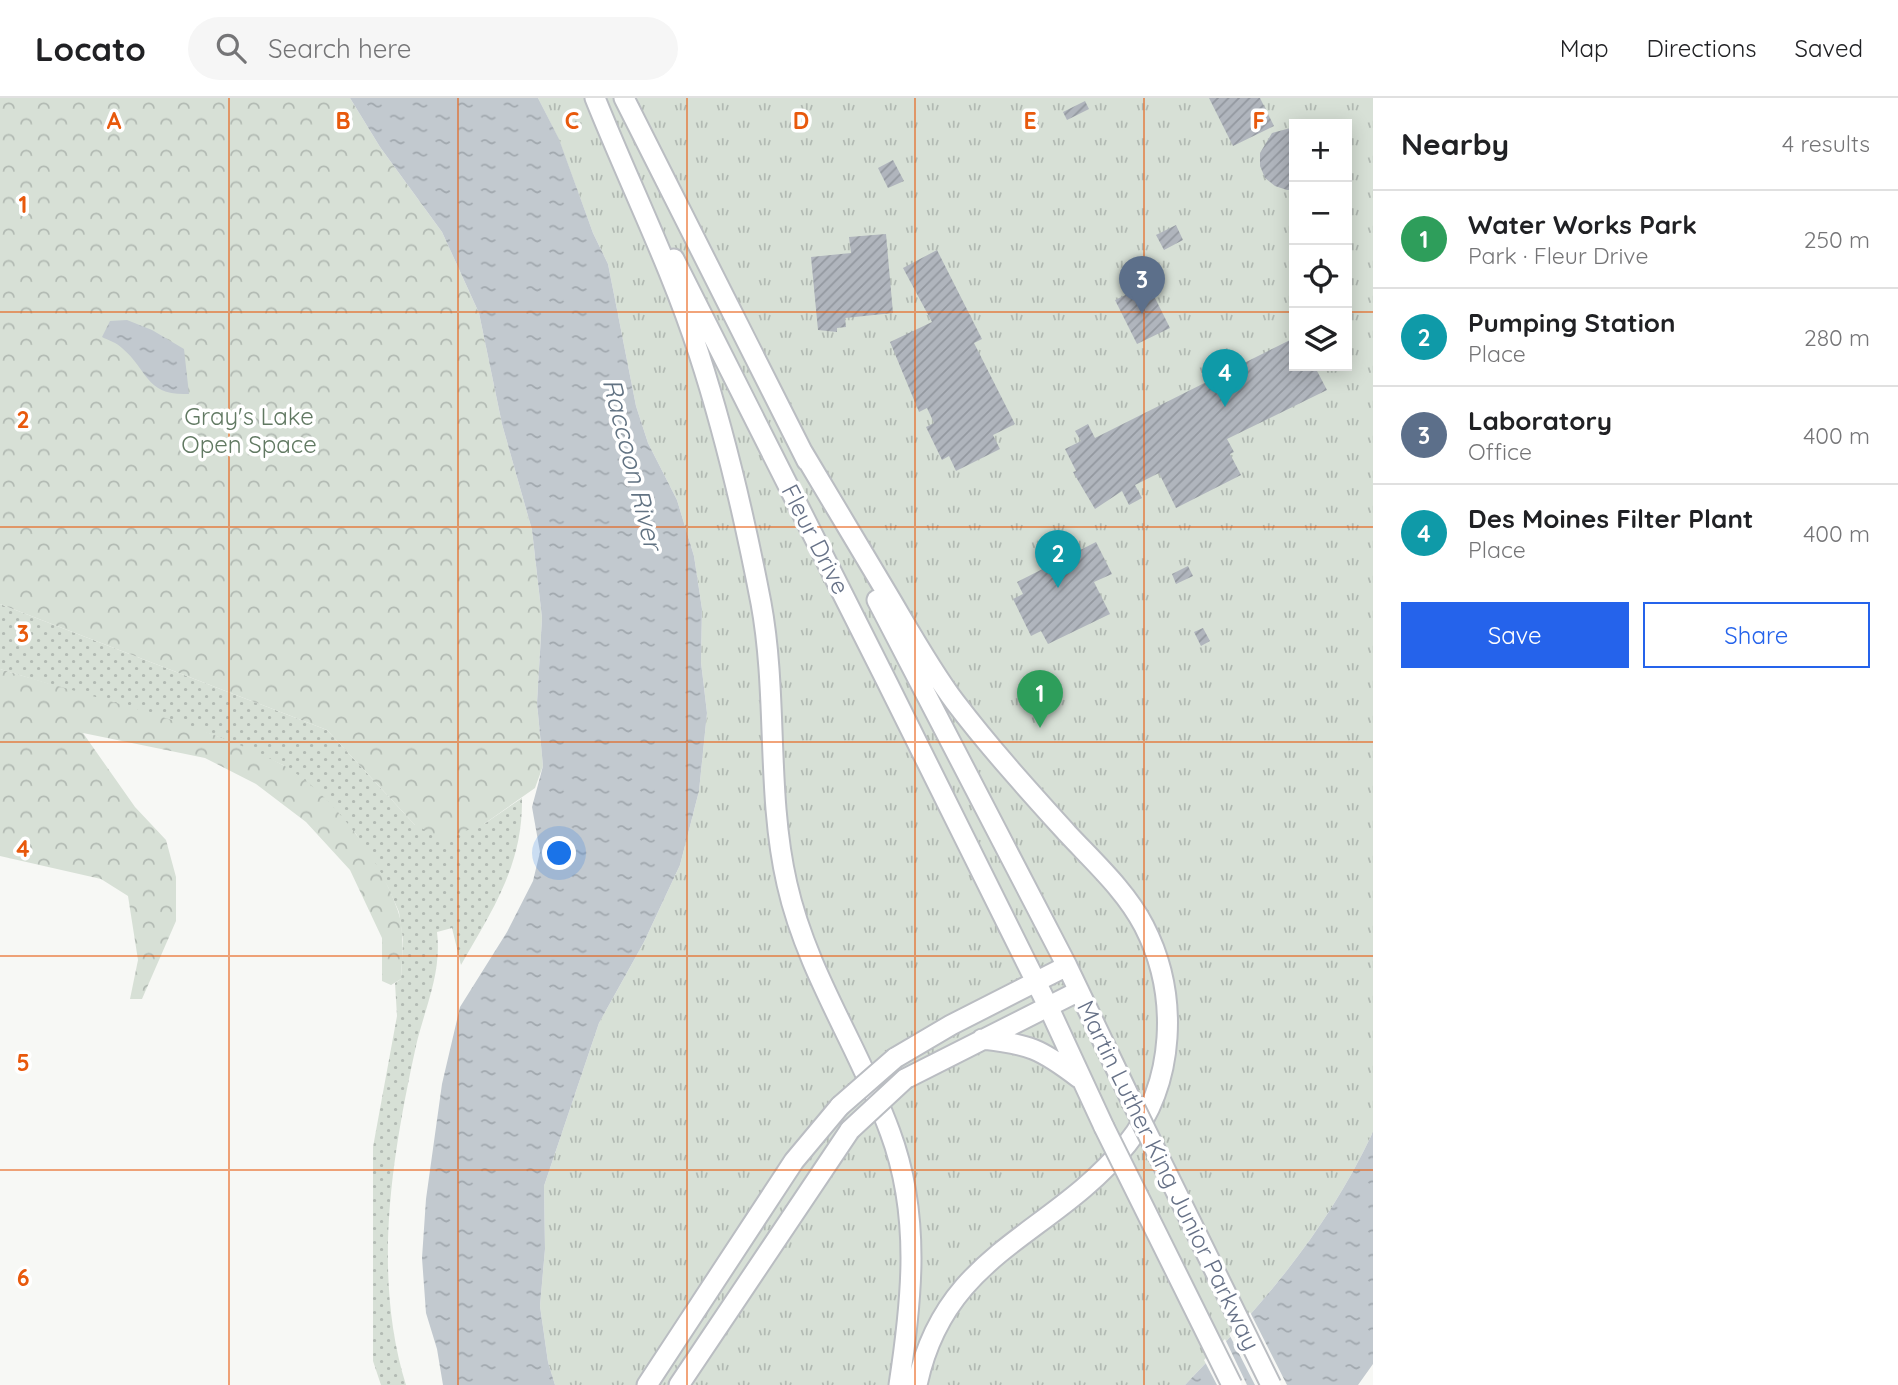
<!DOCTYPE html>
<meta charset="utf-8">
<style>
:root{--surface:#fff;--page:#f6f6f6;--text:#202124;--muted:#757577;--line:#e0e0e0;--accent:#2563eb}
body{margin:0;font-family:Quicksand,sans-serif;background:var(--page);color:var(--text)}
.controls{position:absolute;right:21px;top:21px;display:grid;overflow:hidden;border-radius:0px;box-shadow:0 4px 18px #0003}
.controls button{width:63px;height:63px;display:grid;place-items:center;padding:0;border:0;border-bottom:2px solid var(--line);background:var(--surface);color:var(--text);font:35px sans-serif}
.you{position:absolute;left:560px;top:756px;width:24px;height:24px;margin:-18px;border:5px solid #fff;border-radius:50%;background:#1a73e8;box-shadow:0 0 0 10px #1a73e833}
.badge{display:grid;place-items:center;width:46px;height:46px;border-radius:50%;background:var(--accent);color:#fff;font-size:23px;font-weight:700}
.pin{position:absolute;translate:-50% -58px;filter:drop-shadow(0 2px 4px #0008)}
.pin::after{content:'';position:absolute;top:37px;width:24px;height:21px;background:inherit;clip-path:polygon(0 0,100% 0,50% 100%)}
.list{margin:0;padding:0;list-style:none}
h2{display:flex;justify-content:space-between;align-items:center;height:91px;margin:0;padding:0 28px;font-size:30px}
h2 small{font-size:23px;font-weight:400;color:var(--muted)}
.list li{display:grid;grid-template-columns:46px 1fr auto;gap:21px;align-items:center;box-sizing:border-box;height:98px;padding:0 28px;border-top:2px solid var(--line)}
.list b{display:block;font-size:26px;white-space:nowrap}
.list p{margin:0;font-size:23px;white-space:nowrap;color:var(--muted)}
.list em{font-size:23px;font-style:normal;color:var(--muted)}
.actions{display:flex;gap:14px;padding:21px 28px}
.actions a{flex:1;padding:16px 0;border:2px solid var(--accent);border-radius:0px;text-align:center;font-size:24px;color:var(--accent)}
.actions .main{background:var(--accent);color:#fff}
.icon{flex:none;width:38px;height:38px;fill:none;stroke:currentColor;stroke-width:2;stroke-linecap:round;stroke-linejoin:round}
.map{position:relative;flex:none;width:1373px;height:1287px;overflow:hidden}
header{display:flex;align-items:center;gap:42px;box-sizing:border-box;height:98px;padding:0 35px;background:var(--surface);border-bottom:2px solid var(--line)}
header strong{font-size:33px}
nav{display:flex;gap:38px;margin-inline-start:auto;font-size:24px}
.search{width:490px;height:63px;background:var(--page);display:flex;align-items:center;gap:18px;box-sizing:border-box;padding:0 24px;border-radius:38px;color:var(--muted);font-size:26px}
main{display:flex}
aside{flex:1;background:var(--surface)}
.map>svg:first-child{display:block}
.grass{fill:url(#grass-dots)}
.forest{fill:url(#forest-crowns)}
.park{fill:url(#park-tufts);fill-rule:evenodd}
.water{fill:url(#water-ripples)}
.pier{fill:#f7f8f5}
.building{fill:url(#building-hatch)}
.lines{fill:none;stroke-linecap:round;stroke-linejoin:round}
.major-casing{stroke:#babdc2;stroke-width:23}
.major{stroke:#fff;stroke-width:19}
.major-bridge-casing{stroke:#babdc2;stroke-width:23;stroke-linecap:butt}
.major-bridge{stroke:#fff;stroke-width:19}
.grid{fill:none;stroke:#e8590c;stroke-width:2;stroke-opacity:0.55}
.labels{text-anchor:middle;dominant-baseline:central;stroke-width:7;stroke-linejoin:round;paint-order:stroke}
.park-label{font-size:24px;fill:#617962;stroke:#fff}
.street-label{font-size:24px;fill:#667187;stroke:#fff}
.water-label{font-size:26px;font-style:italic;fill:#627383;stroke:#fff}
.grid-label{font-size:23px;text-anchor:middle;font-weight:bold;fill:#e8590c;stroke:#fff;stroke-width:7;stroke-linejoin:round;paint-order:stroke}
</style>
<header>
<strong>Locato</strong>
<div class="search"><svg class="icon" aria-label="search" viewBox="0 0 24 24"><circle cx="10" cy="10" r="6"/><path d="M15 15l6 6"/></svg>Search here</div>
<nav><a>Map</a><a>Directions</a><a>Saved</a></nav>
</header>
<main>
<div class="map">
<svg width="1373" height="1287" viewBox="0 0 1373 1287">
<defs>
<pattern id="grass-dots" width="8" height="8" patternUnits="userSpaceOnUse" patternTransform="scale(1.75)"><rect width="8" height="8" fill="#d7e0d6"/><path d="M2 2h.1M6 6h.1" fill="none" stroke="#b2bab3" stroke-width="1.8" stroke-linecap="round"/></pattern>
<pattern id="forest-crowns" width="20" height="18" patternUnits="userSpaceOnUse" patternTransform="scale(1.75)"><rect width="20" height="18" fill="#d7e0d6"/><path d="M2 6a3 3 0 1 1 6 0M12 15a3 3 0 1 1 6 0" fill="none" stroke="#b2bab3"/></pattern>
<pattern id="park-tufts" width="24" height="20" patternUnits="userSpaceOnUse" patternTransform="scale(1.75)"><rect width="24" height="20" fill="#d7e0d6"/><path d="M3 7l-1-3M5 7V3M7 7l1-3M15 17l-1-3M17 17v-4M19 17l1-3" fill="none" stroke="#b2bab3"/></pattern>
<pattern id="water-ripples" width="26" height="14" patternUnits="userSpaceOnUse" patternTransform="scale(1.75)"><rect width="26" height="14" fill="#c2c9cf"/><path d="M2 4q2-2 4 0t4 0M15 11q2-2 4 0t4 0" fill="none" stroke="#a1a8ae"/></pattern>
<pattern id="building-hatch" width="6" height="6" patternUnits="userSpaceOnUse" patternTransform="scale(1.75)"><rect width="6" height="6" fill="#b0b5bd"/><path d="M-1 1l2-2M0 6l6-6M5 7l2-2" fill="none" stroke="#93989f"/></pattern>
</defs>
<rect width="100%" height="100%" fill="#f7f8f5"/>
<path class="grass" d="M 0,506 L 327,632 L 415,727 L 484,726 L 522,700 C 523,767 493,811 461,867 L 452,830 L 437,834 C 442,875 425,909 416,948 C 392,1058 372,1177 406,1287 L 381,1287 L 373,1263 L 373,1049 L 397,918 L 395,885 L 401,881 L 403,842 L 399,814 L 388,789 L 356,736 L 283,667 L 214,637 L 0,571 Z"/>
<path class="forest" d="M 0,0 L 350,0 L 380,49 L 442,134 L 479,215 L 502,326 L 532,432 L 542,520 L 537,605 L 543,668 L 535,690 L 484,726 L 444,741 L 415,727 L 327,632 L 0,506 Z
M 0,571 C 90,599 197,623 281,666 C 328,691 382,762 398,813 C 405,834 402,859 401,881 L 391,887 L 382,883 L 382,840 L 350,772 L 306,724 L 256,686 L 205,660 L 83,635 L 135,709 L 166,742 L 176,779 L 176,823 L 142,901 L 130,901 L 138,862 L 128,798 L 101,781 L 0,758 Z"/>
<path class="park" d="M 538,0 L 1373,0 L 1373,1034 C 1325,1136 1262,1207 1185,1287 L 555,1287 L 548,1264 L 540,1208 L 545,1151 L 544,1088 L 599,925 L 644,844 L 680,767 L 699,693 L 707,615 L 701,564 L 702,511 L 694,458 L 677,402 L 648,345 L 636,308 L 608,166 L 593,135 L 559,42 ZM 1294,26 L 1347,26 L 1347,268 L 1294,268 Z"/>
<path class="water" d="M 350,0 L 538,0 L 559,41 L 593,135 L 608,166 L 636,308 L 648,345 L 677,402 L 694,458 L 702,511 L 701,564 L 707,615 L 699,693 L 680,767 L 644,844 L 599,925 L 544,1088 L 545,1151 L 540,1208 L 548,1264 L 555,1287 L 443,1287 L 437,1251 L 426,1215 L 422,1160 L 426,1101 L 442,986 L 460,909 L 507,834 L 533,783 L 540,754 L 532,709 L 543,668 L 537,605 L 542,520 L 532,432 L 502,326 L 479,215 L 442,134 L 380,49 Z
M 127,222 L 152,232 L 184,251 L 189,296 C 145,298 149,273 122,250 C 117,245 108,242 102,239 L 110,223 Z
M 1373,1034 L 1373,1266 L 1358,1287 L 1185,1287 C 1262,1207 1325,1136 1373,1034 Z"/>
<path class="pier" d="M 1250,1214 L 1287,1287 L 1255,1287 L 1229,1236 Z
M 1225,1241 L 1247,1287 L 1217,1287 L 1204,1262 Z"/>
<path class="building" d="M 1209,0 L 1260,0 L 1274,28 L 1233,48 Z
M 1085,3 L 1089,11 L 1067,22 L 1063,14 Z
M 1294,29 L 1294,92 L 1287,92 L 1275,88 L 1265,80 L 1260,68 L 1260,55 L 1272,35 Z
M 893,62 L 904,83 L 888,90 L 878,70 Z
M 1176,127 L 1183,142 L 1164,152 L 1156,137 Z
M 886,136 L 893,215 L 845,220 L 846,229 L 837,230 L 837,234 L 818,232 L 811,159 L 851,155 L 849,139 Z
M 937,152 L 982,241 L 974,245 L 1015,326 L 993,337 L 1000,351 L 956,373 L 949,358 L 942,362 L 926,329 L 934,325 L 927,310 L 919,314 L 890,244 L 932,224 L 903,170 Z
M 1148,186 L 1170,230 L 1137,246 L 1115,202 Z
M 1294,240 L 1294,268 L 1323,268 L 1316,271 L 1327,292 L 1227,341 L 1234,354 L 1230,356 L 1241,377 L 1176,410 L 1159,375 L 1135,387 L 1142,400 L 1129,407 L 1122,393 L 1095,411 L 1073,374 L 1076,373 L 1065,351 L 1081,343 L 1075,333 L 1088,326 L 1095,340 Z
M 1096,444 L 1112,476 L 1094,484 L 1110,516 L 1048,546 L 1041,533 L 1031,538 L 1013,501 L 1023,496 L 1017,484 Z
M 1188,468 L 1193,478 L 1176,486 L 1172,476 Z
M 1203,530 L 1210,543 L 1201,548 L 1194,534 Z"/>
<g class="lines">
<g class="major-casing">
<path id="major" d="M 595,0 C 629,85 671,169 699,256 C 725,336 745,422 761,505 C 778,597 766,695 787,786 C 807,875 859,949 890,1034 C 921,1117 912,1202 899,1287
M 624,0 L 807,363
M 674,161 L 887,584 L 1048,908 L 1104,1029
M 802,353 C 832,403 861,452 891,502 C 911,536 931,572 955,604 C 990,650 1029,693 1067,735 C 1094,764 1126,793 1144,828 C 1179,896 1176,985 1127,1046 C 1052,1139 945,1153 917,1287
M 877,502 L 1067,868 L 1130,1000
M 982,941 C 1029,946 1041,951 1079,980
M 895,960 L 951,927 L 1067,868
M 905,981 L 1079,893
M 647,1287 L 794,1063 L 840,1008
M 679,1287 L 850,1032"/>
</g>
<use href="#major" class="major"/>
<g class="major-bridge-casing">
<path id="major-bridge" d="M 1130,1000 L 1271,1287
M 840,1008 L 895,960
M 1104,1029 L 1232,1287
M 850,1032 L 905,981"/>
</g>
<use href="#major-bridge" class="major-bridge"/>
</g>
<path class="grid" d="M 229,0 L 229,1287M 458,0 L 458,1287M 687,0 L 687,1287M 915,0 L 915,1287M 1144,0 L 1144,1287M 0,214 L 1294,214M 1347,214 L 1373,214M 0,429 L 1373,429M 0,644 L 1373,644M 0,858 L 1373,858M 0,1072 L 1373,1072"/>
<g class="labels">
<g class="park-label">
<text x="249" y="318">Gray's Lake<tspan x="249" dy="28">Open Space</tspan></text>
</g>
<g class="street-label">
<text transform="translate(816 441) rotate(63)">Fleur Drive</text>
<text transform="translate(1169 1077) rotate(64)">Martin Luther King Junior Parkway</text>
</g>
<g class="water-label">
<text transform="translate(633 366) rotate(76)">Raccoon River</text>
</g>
</g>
<g class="grid-label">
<text x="114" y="31">A</text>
<text x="343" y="31">B</text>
<text x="572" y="31">C</text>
<text x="801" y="31">D</text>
<text x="1030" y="31">E</text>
<text x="1259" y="31">F</text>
<text x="23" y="115">1</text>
<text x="23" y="330">2</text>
<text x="23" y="544">3</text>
<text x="23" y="759">4</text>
<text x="23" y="973">5</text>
<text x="23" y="1188">6</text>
</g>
</svg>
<div class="controls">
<button>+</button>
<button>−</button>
<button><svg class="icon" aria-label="locate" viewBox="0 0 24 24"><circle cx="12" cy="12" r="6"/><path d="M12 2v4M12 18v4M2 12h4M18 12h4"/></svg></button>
<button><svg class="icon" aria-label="layers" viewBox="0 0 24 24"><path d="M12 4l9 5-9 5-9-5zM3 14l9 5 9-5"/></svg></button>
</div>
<div class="you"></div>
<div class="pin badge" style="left:1040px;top:630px;background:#2e9e5b">1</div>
<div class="pin badge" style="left:1058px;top:490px;background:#0f9aa8">2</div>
<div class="pin badge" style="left:1142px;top:216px;background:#5c6f8a">3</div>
<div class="pin badge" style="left:1225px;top:309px;background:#0f9aa8">4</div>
</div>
<aside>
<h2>Nearby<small>4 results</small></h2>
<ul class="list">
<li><span class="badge" style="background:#2e9e5b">1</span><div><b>Water Works Park</b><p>Park · Fleur Drive</p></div><em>250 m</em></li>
<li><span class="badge" style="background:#0f9aa8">2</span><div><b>Pumping Station</b><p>Place</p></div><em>280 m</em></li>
<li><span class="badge" style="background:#5c6f8a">3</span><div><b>Laboratory</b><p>Office</p></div><em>400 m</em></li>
<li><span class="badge" style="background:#0f9aa8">4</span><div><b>Des Moines Filter Plant</b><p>Place</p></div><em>400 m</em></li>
</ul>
<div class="actions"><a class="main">Save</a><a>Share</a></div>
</aside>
</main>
